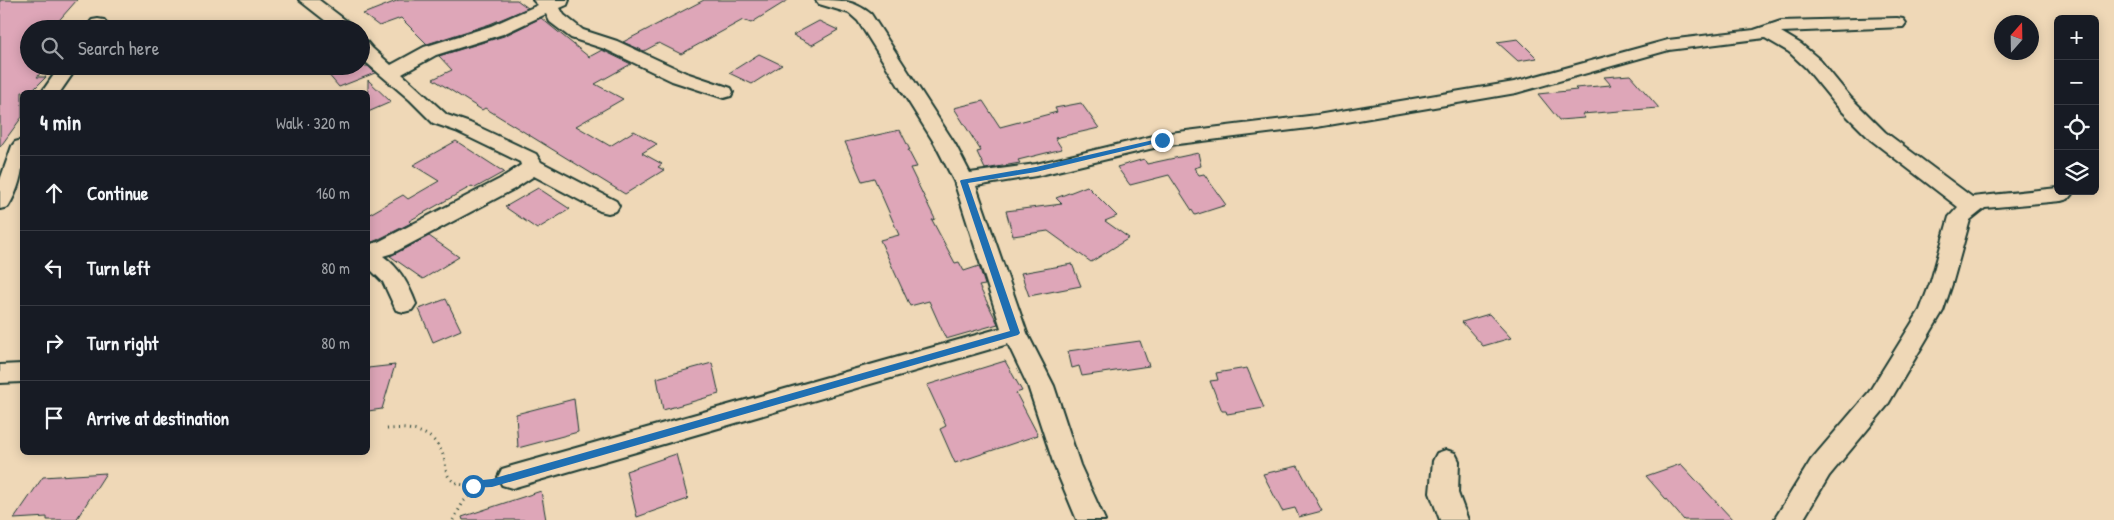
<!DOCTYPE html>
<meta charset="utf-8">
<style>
:root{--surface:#171b24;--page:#242831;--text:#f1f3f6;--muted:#9ea1a6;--line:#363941}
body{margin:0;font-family:"Patrick Hand",sans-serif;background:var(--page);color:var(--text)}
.controls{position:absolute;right:15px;top:15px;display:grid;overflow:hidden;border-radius:8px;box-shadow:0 2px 12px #0003}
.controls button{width:45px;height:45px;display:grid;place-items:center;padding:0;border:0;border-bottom:1px solid var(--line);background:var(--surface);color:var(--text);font:25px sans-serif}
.compass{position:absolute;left:1994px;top:15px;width:45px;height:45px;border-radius:50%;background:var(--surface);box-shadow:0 2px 12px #0003;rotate:20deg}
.stop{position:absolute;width:15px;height:15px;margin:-11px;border:4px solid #1f6fb2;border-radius:50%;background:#fff}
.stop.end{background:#1f6fb2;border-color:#fff;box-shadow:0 1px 5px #0008}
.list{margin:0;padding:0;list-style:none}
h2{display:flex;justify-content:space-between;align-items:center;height:65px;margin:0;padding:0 20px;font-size:21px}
h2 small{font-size:16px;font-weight:400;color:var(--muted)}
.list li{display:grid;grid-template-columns:32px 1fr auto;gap:15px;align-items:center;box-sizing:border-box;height:75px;padding:0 20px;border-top:1px solid var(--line)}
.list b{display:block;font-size:19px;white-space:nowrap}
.list em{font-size:16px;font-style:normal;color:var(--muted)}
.icon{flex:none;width:28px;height:28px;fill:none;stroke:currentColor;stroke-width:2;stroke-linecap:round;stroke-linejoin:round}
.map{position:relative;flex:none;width:2114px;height:520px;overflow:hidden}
.search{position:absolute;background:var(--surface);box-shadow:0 2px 12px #0003;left:20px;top:20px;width:350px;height:55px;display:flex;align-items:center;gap:12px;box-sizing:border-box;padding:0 18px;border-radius:28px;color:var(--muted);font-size:19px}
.panel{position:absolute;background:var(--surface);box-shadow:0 2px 12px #0003;left:20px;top:90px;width:350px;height:365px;border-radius:8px}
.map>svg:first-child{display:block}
.building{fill:#dea6b8;stroke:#1f3d34}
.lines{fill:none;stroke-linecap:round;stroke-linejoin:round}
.street-casing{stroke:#1f3d34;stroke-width:4}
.path{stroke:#1f3d34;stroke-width:3;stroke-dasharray:1 4.5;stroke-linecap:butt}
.street{fill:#efd8b7;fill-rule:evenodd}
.route{fill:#1f6fb2}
</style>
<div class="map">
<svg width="2114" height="520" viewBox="0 0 2114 520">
<rect width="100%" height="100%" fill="#efd8b7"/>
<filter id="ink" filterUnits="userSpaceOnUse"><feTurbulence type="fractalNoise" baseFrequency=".02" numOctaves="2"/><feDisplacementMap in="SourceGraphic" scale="10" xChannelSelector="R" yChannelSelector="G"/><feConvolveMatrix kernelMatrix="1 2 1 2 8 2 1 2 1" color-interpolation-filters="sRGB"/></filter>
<g filter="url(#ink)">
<path class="building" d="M 0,0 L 77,0 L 54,26 L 29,28 L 29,66 L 47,66 L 37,77 L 46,77 L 31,92 L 22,92 L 22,117 L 0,147 Z
M 399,0 L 517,0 L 528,8 L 490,24 L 427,44 L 401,18 L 379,26 L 363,14 Z
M 704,0 L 788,0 L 751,23 L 743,20 L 681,54 L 659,43 L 644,51 L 623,42 Z
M 541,18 L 589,57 L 602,50 L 631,64 L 595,84 L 623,99 L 576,126 L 610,146 L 634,131 L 657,144 L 642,153 L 662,164 L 658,167 L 664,170 L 625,194 L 485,108 L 482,110 L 433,79 L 452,70 L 439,56 L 504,36 Z
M 819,21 L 838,30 L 812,45 L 793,35 Z
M 1518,39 L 1537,58 L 1518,61 L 1497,42 Z
M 759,54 L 782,65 L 752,84 L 729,73 Z
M 321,66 L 368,66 L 375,73 L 339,87 Z
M 1630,75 L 1659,108 L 1582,114 L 1585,118 L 1559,120 L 1538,94 L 1577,90 L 1575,88 L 1611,85 L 1604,77 Z
M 368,80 L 391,102 L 368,112 Z
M 983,101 L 1000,127 L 1057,112 L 1055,108 L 1081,103 L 1099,128 L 1055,138 L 1062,149 L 1018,160 L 1020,163 L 985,169 L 977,152 L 981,151 L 954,108 Z
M 900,130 L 910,150 L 908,150 L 917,167 L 910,168 L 935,219 L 932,220 L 955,263 L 959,262 L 964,271 L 979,266 L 985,285 L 979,286 L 998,324 L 946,339 L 929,301 L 910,306 L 880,240 L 899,235 L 874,178 L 862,181 L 845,142 Z
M 456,141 L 504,172 L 475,188 L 472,186 L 409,221 L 411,223 L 377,240 L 372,242 L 368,239 L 368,215 L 403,195 L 408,199 L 439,181 L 413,165 Z
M 1198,153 L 1201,166 L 1194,168 L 1199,175 L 1204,174 L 1226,205 L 1195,215 L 1169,175 L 1130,185 L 1117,167 L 1144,159 L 1147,164 Z
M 1087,186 L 1117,216 L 1105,221 L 1129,238 L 1091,262 L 1048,231 L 1013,236 L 1006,211 L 1062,204 L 1056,198 Z
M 538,188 L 570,209 L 537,229 L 505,207 Z
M 429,236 L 459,257 L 423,279 L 390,256 Z
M 1072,264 L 1081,286 L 1029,296 L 1021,273 Z
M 446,299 L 461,330 L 433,342 L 419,309 Z
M 1489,314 L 1511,338 L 1483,346 L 1462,322 Z
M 1140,341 L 1149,366 L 1082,376 L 1079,366 L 1072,368 L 1068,351 Z
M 1005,361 L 1022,391 L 1016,393 L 1038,435 L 955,463 L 940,429 L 946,426 L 927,385 Z
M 712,363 L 719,394 L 663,410 L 657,378 Z
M 395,365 L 382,409 L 368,411 L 368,368 Z
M 1247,368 L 1264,408 L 1227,414 L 1226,411 L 1222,411 L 1210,381 L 1218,380 L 1216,373 Z
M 574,399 L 578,432 L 518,448 L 516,414 Z
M 676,454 L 688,499 L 637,517 L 626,471 Z
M 1681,464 L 1733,520 L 1684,520 L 1646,476 Z
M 1298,466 L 1322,511 L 1299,517 L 1295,508 L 1282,511 L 1263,474 Z
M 106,473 L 76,520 L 47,520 L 47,517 L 14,519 L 43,477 Z
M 541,491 L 546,520 L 463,520 L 462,517 Z"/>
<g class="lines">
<g class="street-casing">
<path id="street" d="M 299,0 L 319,0 L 357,29 L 336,29 Z
M 533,0 L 569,0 L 567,5 L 560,8 L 564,15 L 583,30 L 617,41 L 686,73 L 731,88 L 733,92 L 731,96 L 724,98 L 672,81 L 605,49 L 571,38 L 550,22 L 546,14 L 503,34 L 436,55 L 402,74 L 447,115 L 470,123 L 536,154 L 541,162 L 616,201 L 619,206 L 616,211 L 608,213 L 600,211 L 534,176 L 514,189 L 393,253 L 383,256 C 400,268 409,285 416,304 L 412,310 L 404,312 L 396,310 L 383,282 L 368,267 L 368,245 L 378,242 L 500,179 L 521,165 L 520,162 L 456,131 L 433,123 L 410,100 L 361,58 L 361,41 L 367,42 L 372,48 L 391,65 L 424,47 L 491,26 L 538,5 Z
M 816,0 C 839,0 854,0 871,14 L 955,144 L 970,173 L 1036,164 L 1162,134 L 1317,115 L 1514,82 L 1668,40 L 1754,30 L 1781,21 L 1897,18 L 1903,19 L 1906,23 L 1903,27 L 1781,32 L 1801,44 L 1820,60 L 1851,98 L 1885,132 L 1972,197 L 2058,188 L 2058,191 L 2070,191 L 2072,194 L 2068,199 L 2061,201 L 1985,208 L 1970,220 L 1953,281 L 1943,311 L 1887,406 L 1829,476 L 1803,520 L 1774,520 L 1811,460 L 1869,392 L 1920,310 L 1931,281 L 1949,217 L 1958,207 L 1871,140 L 1837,106 L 1806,68 L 1789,52 L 1765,38 L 1669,50 L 1516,93 L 1317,127 L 1162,146 L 1036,176 L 976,186 L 1027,333 L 1054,386 L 1080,465 L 1105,520 L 1077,520 L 1054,465 L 1028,386 L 1008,344 L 512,488 L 502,485 L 498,477 L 502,469 L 512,466 L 1001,328 L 954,181 L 935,144 L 858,21 L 849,13 L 819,4 Z
M 98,19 L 104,20 L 107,24 L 103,29 L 85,29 L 92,20 Z
M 60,66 L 78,66 L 60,92 L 42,92 Z
M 22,140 C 25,164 21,186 8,207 L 0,209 L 0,180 L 12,146 L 15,142 Z
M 22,364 L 22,382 L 0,383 L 0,365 Z
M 1446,450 L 1455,453 L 1459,461 L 1458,493 L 1468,520 L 1440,520 L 1430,493 L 1433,461 L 1437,453 Z"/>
</g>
<path class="path" d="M 387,429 C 412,427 436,431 444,458 C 446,464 445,472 449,477 C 458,489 477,485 490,483
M 453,520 L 464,501 L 483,485"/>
<use href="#street" class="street"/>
</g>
</g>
<path class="route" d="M 1162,138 L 1165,138 L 1165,141 L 1036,172 L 968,183 L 1020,333 L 1018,335 L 492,487 L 469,488 L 468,486 L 473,481 L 492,479 L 1010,331 L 960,181 L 961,180 L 1036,167 Z"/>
</svg>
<div class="controls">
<button>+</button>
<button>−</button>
<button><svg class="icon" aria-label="locate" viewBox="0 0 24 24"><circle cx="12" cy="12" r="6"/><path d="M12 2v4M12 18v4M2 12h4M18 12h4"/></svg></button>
<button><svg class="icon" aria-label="layers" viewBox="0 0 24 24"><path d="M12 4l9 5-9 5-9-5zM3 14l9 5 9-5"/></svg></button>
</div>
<svg class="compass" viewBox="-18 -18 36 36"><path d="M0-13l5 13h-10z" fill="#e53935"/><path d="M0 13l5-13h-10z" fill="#9ea1a6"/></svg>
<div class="stop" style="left:473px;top:486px"></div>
<div class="stop end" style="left:1162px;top:140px"></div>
<div class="search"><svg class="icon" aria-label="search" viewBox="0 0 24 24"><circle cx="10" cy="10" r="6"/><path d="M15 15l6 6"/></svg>Search here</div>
<section class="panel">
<h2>4 min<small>Walk · 320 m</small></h2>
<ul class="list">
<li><svg class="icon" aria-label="ahead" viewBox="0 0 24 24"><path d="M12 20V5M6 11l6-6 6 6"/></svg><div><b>Continue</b></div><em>160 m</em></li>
<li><svg class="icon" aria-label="left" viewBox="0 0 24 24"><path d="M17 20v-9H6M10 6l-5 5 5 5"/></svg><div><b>Turn left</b></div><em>80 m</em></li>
<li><svg class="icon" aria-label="right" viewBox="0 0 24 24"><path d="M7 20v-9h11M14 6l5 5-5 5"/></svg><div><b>Turn right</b></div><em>80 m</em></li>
<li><svg class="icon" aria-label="arrive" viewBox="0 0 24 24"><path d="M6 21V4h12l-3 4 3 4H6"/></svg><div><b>Arrive at destination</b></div></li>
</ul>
</section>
</div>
